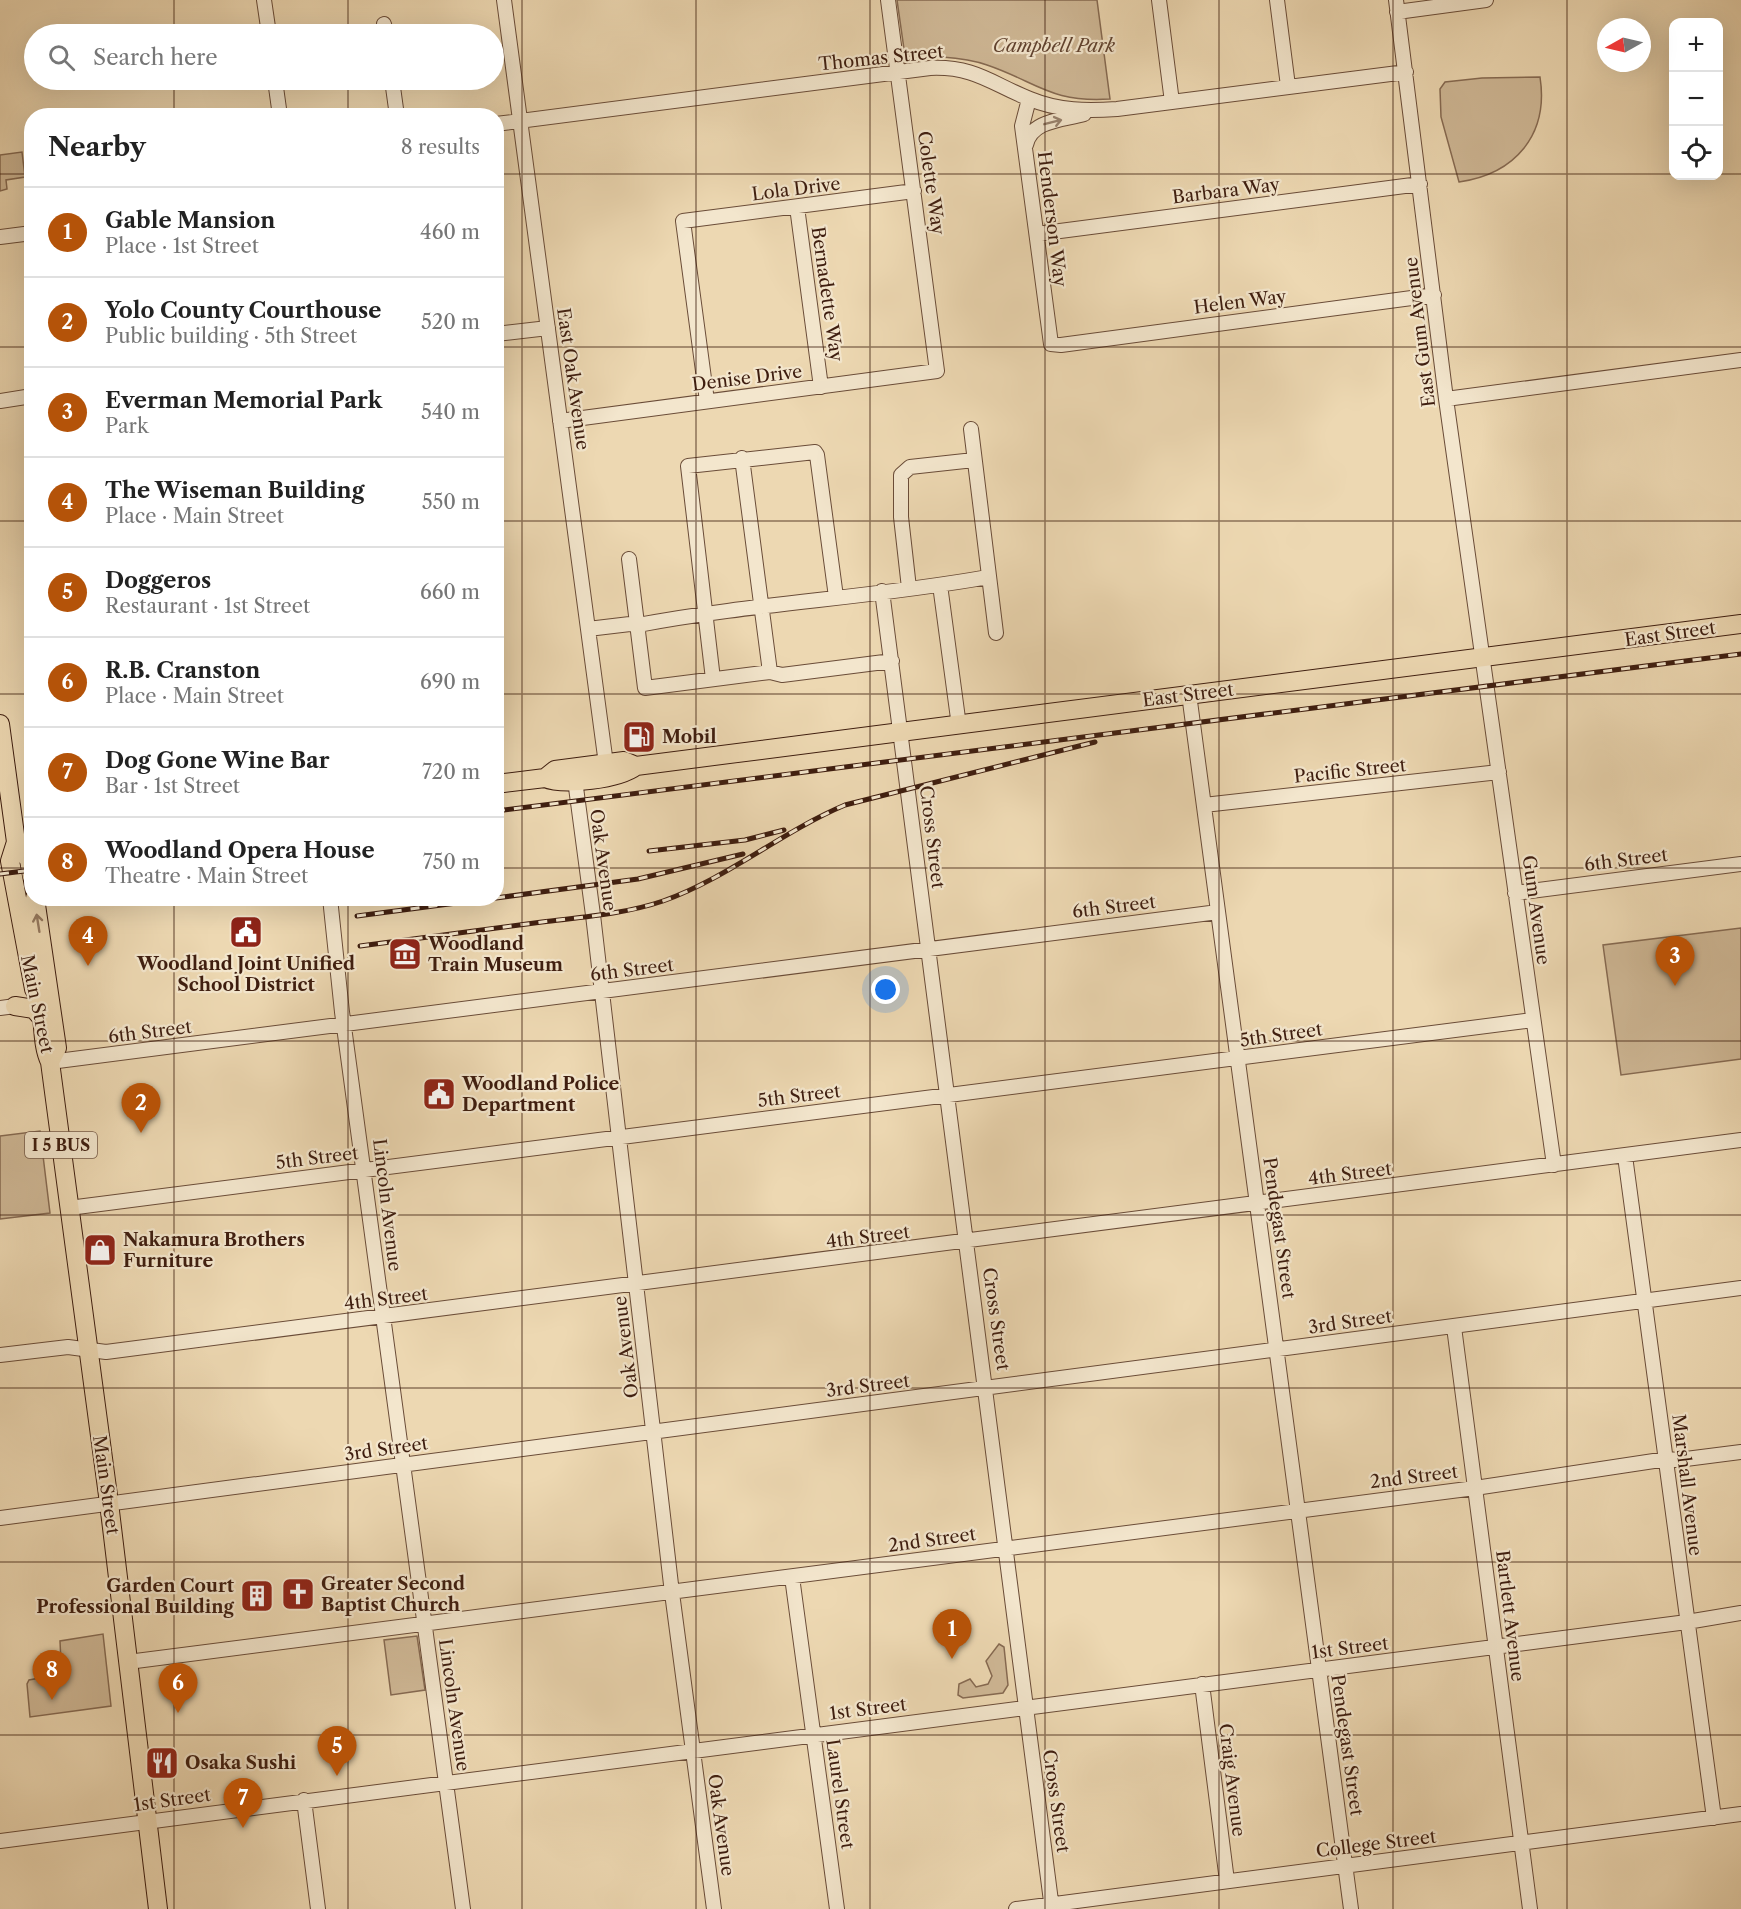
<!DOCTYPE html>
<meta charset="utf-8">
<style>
:root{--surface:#fff;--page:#f2f2f2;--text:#222;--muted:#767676;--line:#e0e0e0;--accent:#b45309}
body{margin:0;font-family:"Libre Caslon Text",serif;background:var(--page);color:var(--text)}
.controls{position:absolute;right:18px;top:18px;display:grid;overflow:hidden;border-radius:12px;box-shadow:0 6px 24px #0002}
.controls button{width:54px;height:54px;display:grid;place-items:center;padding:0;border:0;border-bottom:2px solid var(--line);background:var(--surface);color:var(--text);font:30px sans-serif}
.compass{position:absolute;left:1597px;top:18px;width:54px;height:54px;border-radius:50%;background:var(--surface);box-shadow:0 6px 24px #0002;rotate:262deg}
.you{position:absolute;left:886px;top:990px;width:21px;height:21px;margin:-15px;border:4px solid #fff;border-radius:50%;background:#1a73e8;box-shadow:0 0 0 9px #1a73e833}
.badge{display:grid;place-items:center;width:39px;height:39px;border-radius:50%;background:var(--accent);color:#fff;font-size:20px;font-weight:700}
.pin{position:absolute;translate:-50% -50px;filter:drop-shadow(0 2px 3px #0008)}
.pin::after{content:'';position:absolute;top:32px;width:21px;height:18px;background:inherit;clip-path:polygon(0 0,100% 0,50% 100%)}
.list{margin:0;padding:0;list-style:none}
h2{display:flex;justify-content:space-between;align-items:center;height:78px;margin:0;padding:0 24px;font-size:26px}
h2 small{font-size:20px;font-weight:400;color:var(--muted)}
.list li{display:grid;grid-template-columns:39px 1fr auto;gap:18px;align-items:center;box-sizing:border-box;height:90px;padding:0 24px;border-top:2px solid var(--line)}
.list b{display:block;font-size:22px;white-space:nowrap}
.list p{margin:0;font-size:20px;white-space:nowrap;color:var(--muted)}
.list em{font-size:20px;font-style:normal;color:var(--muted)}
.icon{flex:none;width:33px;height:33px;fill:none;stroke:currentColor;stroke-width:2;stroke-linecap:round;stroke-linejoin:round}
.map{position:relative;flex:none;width:1741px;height:1909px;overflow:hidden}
.search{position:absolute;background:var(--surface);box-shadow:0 6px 24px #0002;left:24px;top:24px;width:480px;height:66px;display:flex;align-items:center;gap:15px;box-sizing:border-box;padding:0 21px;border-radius:33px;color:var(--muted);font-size:22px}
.panel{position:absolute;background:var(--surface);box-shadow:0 6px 24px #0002;left:24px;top:108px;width:480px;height:798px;border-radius:24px}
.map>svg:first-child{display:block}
.green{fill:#cfb896;stroke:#866a52;stroke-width:1.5}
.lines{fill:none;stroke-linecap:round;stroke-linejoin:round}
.minor-casing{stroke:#6a4c38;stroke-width:16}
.major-casing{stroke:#3e1d0f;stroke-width:20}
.minor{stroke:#f3e6cd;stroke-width:14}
.major{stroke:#edd8b2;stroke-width:18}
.rail-casing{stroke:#3e1d0f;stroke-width:5}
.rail{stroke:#f3e6cd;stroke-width:3;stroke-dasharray:9;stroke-linecap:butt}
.oneway{stroke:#98826e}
.oneway2{stroke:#967a60}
.grid{fill:none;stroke:#3e1d0f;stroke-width:1.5;stroke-opacity:0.55}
.labels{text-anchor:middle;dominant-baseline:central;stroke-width:4.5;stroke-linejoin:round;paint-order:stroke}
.shield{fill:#f3e6cd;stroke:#745948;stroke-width:1.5}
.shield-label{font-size:16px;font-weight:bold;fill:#3e1d0f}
.park-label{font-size:18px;font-style:italic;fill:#624431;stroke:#f3e6cd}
.street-label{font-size:18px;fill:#3e1d0f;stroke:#f3e6cd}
.poi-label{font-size:18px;font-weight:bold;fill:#3e1d0f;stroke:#f3e6cd;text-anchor:start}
</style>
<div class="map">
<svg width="1741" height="1909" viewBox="0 0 1741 1909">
<rect width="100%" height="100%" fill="#edd8b2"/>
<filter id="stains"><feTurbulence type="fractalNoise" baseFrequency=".00333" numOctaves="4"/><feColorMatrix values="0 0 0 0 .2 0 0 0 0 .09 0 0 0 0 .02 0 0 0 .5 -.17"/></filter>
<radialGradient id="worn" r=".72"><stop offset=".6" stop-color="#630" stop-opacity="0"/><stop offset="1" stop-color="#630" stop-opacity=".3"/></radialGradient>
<path class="green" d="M 897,0 L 1097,0 L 1110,99 C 1051,103 1037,82 987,65 C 973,60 956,58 942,57 C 931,57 920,60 910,58 L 904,49 Z
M 1540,77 C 1549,135 1515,174 1459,182 L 1441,117 L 1440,89 L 1445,82 L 1482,78 Z
M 22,152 L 25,177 L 6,180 L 7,189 L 0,191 L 0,155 Z
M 1741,928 L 1741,1059 L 1621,1075 L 1603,945 Z
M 40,1131 L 50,1213 L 0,1219 L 0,1136 Z
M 103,1634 L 111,1706 L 30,1717 L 27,1684 L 29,1680 L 50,1676 L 61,1663 L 60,1641 Z
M 417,1636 L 425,1690 L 391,1695 L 384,1640 Z
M 999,1644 L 1004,1647 L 1008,1685 L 1003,1693 L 963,1698 L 958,1695 L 959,1684 L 970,1679 L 976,1687 L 988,1684 L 992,1676 L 986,1661 Z"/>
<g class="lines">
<g class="minor-casing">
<path id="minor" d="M 264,0 L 269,34
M 504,0 L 606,764
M 1159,0 L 1172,102
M 1277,0 L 1288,86
M 1396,0 L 1446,399 L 1554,1165
M 1397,12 L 1486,0
M 384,24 L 386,34
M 275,80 L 280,116
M 392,80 L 397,116
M 1029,99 L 1022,126 L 1051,344 L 1061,345 L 1434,295
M 496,124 L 930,68 C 975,66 992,84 1030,99 C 1059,111 1087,111 1117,109 L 1406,72
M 1026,145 C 1031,120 1063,120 1084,114
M 797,207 L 821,387
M 1037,234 L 1420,184
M 0,237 L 32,233
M 496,334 L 548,328
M 1446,399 L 1741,360
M 0,401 L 32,396
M 707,401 L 683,221 L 914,191
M 560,421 L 937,371 L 888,0
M 971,429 L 996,633
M 742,458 L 770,672
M 629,559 L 645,688 L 770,672 L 782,675 L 892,661
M 940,585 L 959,726
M 909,588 L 901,517 L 901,475 L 910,467 L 974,460
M 882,591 L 1052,1909
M 588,629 L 630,624 L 638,625 C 754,603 872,598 988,577
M 713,679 L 688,466 L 815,452 L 817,455 L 836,597
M 1189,694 L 1351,1909
M 575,780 L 593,915 L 672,1593 L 714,1909
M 1204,805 L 1499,772
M 1515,893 L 1741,864
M 330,898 L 342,1012 L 463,1909
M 0,1008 L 15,1006
M 50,1062 L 1218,912
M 1625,1156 L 1714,1818
M 69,1208 L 1533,1020
M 1454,1327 L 1530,1909
M 0,1355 L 68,1347 L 106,1352 L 1741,1140
M 0,1518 L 1741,1288
M 792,1577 L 837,1909
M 128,1662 L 1475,1488 L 1667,1459 L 1678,1460 L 1741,1452
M 1202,1684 L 1227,1881
M 304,1800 L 318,1909
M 0,1841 L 1687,1622 L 1741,1613
M 1016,1909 L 1741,1814"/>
</g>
<g class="major-casing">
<path id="major" d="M 0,724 L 16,842 L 10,861 L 34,989 C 47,1009 39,1039 50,1062 L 109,1503 L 158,1909
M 545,778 C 564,786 619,779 636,766
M 496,784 L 545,778 L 555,770 L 624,761 L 636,766 L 1741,624
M 16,842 L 29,860 L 32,877
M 35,898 L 57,1048 L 50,1062
M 15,1006 L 34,1009 L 40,1016"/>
</g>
<use href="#minor" class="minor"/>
<use href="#major" class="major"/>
<g class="rail-casing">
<path id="rail" d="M 496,811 L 1741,654
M 649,851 L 745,840 L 784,830
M 0,874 L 32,870
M 496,898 L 638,879 L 743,854
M 357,916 L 495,898
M 360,946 C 421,938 481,930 542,922 C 582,917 625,914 663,901 C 728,878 781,832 845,805 L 1095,742"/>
</g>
<use href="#rail" class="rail"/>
</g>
<defs><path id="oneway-shaft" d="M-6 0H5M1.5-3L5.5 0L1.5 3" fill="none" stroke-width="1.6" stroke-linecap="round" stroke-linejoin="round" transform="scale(1.5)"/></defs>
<use class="oneway" href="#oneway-shaft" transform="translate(1053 122) rotate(-14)"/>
<use class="oneway2" href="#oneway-shaft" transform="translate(38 923) rotate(-99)"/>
<path class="grid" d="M 174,0 L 174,34M 348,0 L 348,34M 522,0 L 522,1909M 696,0 L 696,1909M 870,0 L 870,1909M 1045,0 L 1045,1909M 1219,0 L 1219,1909M 1393,0 L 1393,1909M 1567,0 L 1567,1909M 174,80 L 174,116M 348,80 L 348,116M 0,174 L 32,174M 496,174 L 1674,174M 1718,174 L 1741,174M 0,347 L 32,347M 496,347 L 1741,347M 0,521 L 32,521M 496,521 L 1741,521M 0,694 L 32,694M 496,694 L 1741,694M 0,868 L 32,868M 496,868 L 1741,868M 174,898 L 174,1909M 348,898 L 348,1909M 0,1041 L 1741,1041M 0,1215 L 1741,1215M 0,1388 L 1741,1388M 0,1562 L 1741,1562M 0,1735 L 1741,1735"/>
<defs>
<g id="fuel-square" transform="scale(1.725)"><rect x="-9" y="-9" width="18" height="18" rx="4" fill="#8f2418" stroke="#f3e6cd"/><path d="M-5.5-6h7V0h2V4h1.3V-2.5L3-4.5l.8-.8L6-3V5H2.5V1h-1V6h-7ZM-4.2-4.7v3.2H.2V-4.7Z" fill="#fff"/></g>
<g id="civic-square" transform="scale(1.725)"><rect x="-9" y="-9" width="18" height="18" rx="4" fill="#8f2418" stroke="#f3e6cd"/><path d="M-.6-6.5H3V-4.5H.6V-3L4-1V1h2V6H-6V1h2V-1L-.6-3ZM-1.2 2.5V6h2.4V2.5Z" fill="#fff"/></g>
<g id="museum-square" transform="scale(1.725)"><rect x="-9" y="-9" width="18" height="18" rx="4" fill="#8f2418" stroke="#f3e6cd"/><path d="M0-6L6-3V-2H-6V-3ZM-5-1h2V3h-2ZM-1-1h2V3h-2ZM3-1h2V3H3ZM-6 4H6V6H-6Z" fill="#fff"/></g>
<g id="shop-square" transform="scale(1.725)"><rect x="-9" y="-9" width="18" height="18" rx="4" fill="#8f2418" stroke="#f3e6cd"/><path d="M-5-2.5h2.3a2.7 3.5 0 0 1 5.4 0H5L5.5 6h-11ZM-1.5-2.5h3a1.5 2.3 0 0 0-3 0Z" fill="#fff"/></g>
<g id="church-square" transform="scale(1.725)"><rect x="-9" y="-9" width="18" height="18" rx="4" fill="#8f2418" stroke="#f3e6cd"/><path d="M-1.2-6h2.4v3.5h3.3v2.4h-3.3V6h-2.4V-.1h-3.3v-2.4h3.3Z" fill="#fff"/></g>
<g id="building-square" transform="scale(1.725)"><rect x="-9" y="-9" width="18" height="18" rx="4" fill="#8f2418" stroke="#f3e6cd"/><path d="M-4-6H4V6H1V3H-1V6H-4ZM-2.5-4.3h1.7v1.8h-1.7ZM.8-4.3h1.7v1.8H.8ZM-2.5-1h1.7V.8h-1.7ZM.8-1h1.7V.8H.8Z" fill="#fff"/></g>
<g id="restaurant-square" transform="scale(1.725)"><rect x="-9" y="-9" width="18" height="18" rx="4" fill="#8f2418" stroke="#f3e6cd"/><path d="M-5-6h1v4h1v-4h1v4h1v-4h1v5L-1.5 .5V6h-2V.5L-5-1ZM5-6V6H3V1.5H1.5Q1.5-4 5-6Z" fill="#fff"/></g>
</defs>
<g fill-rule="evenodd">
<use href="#fuel-square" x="639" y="737"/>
<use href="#civic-square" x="246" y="932"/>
<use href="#museum-square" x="405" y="954"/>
<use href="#civic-square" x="439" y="1094"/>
<use href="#shop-square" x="100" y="1250"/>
<use href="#church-square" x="298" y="1594"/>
<use href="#building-square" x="257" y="1596"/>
<use href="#restaurant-square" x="162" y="1763"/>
</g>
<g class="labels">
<rect class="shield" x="25" y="1132" width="72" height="26" rx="4.5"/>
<g class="shield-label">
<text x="61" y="1145">I 5 BUS</text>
</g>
<g class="park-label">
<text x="1054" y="46">Campbell Park</text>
</g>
<g class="street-label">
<text transform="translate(881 58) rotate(-6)">Thomas Street</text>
<text transform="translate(931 183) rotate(82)">Colette Way</text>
<text transform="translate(796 189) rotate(-7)">Lola Drive</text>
<text transform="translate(1226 191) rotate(-7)">Barbara Way</text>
<text transform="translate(1052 219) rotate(83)">Henderson Way</text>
<text transform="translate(827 294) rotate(82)">Bernadette Way</text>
<text transform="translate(1240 302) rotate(-7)">Helen Way</text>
<text transform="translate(1420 332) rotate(-97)">East Gum Avenue</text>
<text transform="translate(747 378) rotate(-7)">Denise Drive</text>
<text transform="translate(573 379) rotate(82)">East Oak Avenue</text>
<text transform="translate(1670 634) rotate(-8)">East Street</text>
<text transform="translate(1188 695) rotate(-7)">East Street</text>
<text transform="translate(1350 771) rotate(-6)">Pacific Street</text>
<text transform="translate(932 837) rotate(83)">Cross Street</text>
<text transform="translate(603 860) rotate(82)">Oak Avenue</text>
<text transform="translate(1626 860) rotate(-7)">6th Street</text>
<text transform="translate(1114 907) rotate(-7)">6th Street</text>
<text transform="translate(1536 910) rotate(82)">Gum Avenue</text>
<text transform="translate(632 970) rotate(-7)">6th Street</text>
<text transform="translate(37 1004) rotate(78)">Main Street</text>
<text transform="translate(150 1032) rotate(-7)">6th Street</text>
<text transform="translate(1281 1035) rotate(-8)">5th Street</text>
<text transform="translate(799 1096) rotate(-7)">5th Street</text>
<text transform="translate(317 1158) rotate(-7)">5th Street</text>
<text transform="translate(1350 1174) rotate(-7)">4th Street</text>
<text transform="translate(387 1205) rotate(83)">Lincoln Avenue</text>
<text transform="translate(1279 1228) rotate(82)">Pendegast Street</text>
<text transform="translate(868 1237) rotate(-7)">4th Street</text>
<text transform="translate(386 1299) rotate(-7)">4th Street</text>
<text transform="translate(996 1319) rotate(82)">Cross Street</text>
<text transform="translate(1350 1322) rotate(-8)">3rd Street</text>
<text transform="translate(626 1347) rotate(-97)">Oak Avenue</text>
<text transform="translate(868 1386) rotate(-7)">3rd Street</text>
<text transform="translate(386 1449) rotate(-8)">3rd Street</text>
<text transform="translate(1414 1477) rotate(-7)">2nd Street</text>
<text transform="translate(106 1485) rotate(82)">Main Street</text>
<text transform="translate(1687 1485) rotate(83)">Marshall Avenue</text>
<text transform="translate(932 1540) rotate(-8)">2nd Street</text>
<text transform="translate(1510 1616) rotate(83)">Bartlett Avenue</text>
<text transform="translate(1350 1648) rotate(-7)">1st Street</text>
<text transform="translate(454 1705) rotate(82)">Lincoln Avenue</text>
<text transform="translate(868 1709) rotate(-7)">1st Street</text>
<text transform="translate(1347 1745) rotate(82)">Pendegast Street</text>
<text transform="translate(1232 1780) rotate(83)">Craig Avenue</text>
<text transform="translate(840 1794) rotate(82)">Laurel Street</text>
<text transform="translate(172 1800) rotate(-8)">1st Street</text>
<text transform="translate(1056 1801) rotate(82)">Cross Street</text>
<text transform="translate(721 1825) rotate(82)">Oak Avenue</text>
<text transform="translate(1376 1844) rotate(-7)">College Street</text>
</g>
<g class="poi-label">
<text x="662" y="737">Mobil</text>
<text x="428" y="944">Woodland<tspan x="428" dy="21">Train Museum</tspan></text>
<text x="246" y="964" text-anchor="middle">Woodland Joint Unified<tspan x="246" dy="21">School District</tspan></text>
<text x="462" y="1084">Woodland Police<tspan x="462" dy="21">Department</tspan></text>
<text x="123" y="1240">Nakamura Brothers<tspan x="123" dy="21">Furniture</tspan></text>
<text x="321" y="1584">Greater Second<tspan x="321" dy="21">Baptist Church</tspan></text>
<text x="234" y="1586" text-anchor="end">Garden Court<tspan x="234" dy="21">Professional Building</tspan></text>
<text x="185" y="1763">Osaka Sushi</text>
</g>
</g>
<rect width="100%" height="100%" filter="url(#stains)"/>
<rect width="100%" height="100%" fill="url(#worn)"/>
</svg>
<div class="controls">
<button>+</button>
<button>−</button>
<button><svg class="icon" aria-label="locate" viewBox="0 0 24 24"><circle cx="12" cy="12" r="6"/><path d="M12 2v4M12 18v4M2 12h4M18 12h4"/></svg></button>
</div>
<svg class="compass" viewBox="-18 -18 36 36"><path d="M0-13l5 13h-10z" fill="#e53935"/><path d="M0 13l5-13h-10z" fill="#767676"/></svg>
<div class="you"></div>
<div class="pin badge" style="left:952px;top:1659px">1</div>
<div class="pin badge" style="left:141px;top:1133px">2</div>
<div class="pin badge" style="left:1675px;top:986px">3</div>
<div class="pin badge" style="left:88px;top:966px">4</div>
<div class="pin badge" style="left:337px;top:1776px">5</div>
<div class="pin badge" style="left:178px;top:1713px">6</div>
<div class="pin badge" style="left:243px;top:1828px">7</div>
<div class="pin badge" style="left:52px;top:1700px">8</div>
<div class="search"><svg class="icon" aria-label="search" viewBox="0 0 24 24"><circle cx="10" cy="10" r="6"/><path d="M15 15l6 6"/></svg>Search here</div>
<section class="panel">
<h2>Nearby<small>8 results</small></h2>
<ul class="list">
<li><span class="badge">1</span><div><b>Gable Mansion</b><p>Place · 1st Street</p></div><em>460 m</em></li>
<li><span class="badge">2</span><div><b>Yolo County Courthouse</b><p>Public building · 5th Street</p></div><em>520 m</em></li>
<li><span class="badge">3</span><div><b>Everman Memorial Park</b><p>Park</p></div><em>540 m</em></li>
<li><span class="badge">4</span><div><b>The Wiseman Building</b><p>Place · Main Street</p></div><em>550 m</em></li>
<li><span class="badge">5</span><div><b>Doggeros</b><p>Restaurant · 1st Street</p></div><em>660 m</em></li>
<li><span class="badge">6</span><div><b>R.B. Cranston</b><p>Place · Main Street</p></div><em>690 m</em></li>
<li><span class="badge">7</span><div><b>Dog Gone Wine Bar</b><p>Bar · 1st Street</p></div><em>720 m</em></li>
<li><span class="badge">8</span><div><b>Woodland Opera House</b><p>Theatre · Main Street</p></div><em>750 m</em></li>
</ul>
</section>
</div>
